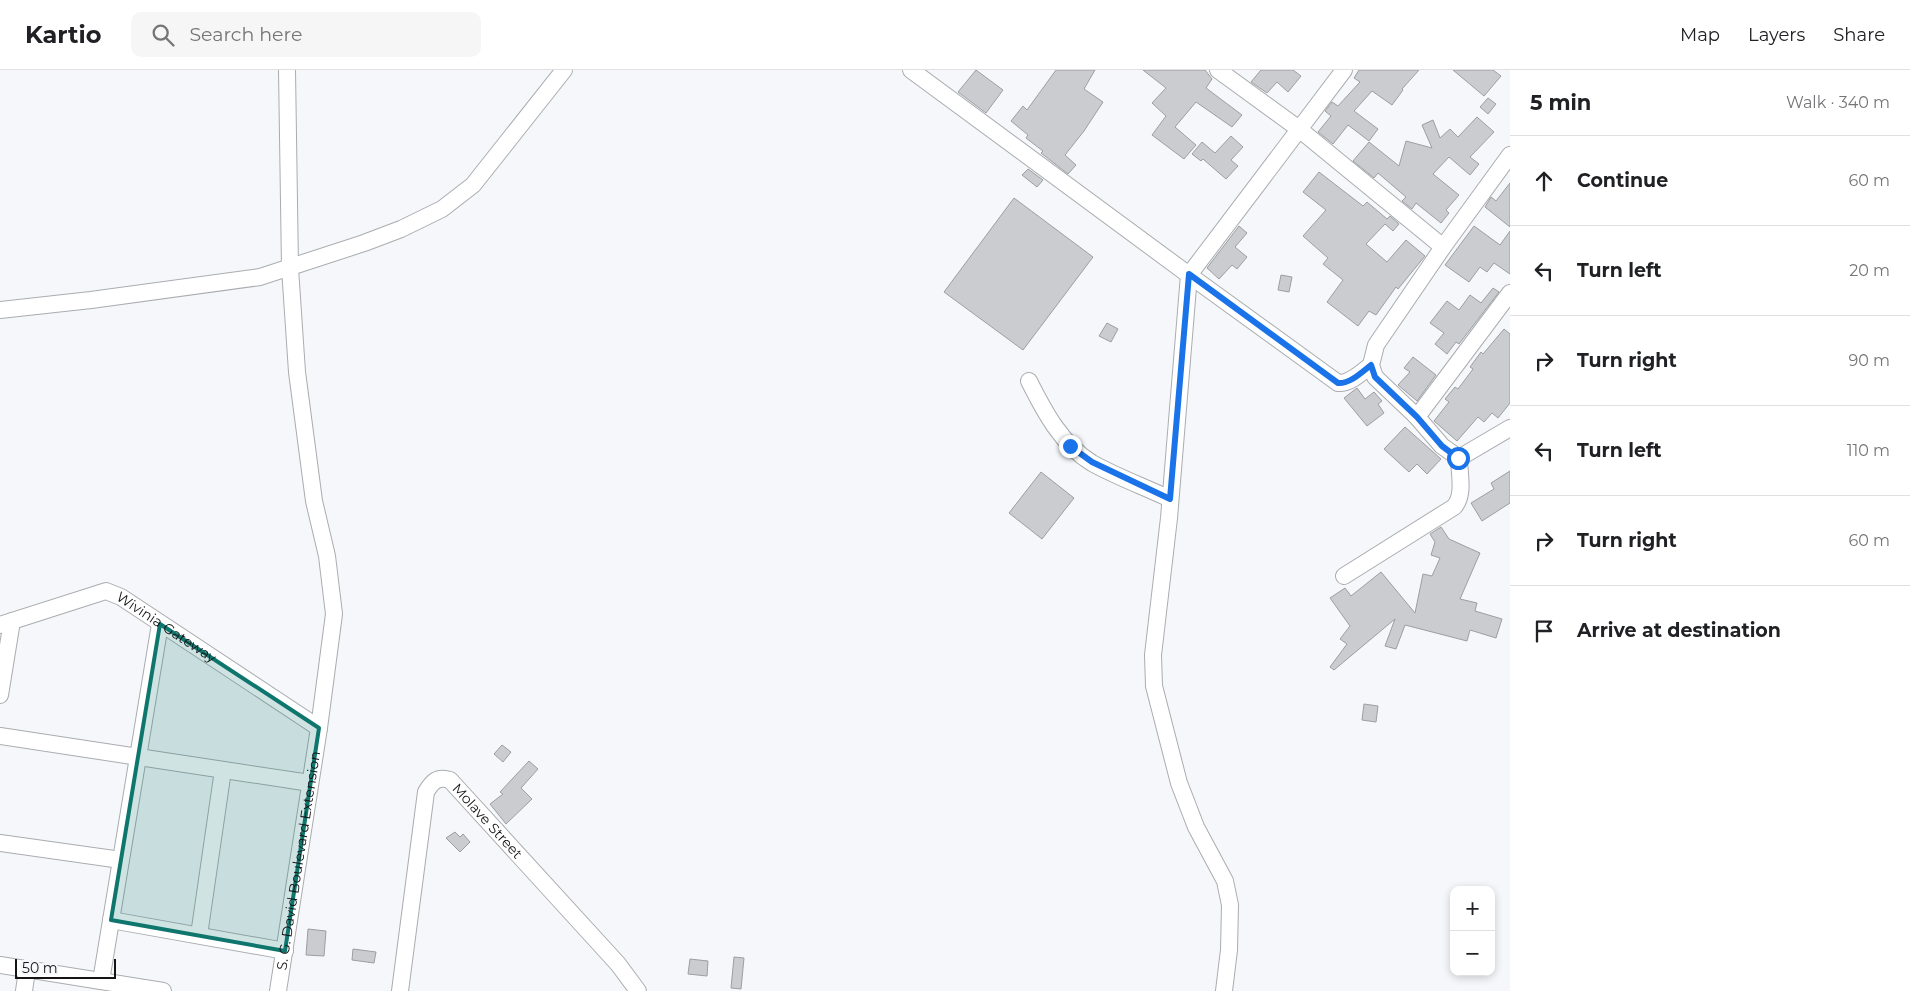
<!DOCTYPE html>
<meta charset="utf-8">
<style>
:root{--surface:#fff;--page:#f6f6f6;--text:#202124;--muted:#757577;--line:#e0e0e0}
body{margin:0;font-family:Montserrat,sans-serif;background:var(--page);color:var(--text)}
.controls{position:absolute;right:15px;bottom:15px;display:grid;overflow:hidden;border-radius:10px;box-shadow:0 2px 8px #0003}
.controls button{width:45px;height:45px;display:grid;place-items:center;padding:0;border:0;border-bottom:1px solid var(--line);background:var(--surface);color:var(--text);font:25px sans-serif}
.scale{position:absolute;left:15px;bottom:12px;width:101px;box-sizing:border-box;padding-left:5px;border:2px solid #141415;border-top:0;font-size:14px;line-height:18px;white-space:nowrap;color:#141415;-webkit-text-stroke:4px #f5f7fa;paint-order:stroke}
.stop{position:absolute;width:15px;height:15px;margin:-11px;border:4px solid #1a73e8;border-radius:50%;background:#fff}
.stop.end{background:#1a73e8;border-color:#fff;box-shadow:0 1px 5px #0008}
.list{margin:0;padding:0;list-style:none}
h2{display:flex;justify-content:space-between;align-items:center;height:65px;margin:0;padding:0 20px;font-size:21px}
h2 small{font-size:16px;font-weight:400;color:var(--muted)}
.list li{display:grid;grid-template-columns:32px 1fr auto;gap:15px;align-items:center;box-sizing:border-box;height:90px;padding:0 20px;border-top:1px solid var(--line)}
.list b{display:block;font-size:19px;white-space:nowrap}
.list em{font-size:16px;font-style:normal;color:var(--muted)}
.icon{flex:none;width:28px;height:28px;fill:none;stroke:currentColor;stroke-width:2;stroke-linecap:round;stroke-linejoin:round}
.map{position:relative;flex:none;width:1510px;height:921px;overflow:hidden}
header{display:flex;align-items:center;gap:30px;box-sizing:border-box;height:70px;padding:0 25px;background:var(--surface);border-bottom:1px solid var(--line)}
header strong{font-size:24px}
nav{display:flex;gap:28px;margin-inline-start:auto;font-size:18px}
.search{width:350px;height:45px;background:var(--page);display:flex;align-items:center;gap:12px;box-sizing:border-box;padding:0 18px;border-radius:10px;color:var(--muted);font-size:19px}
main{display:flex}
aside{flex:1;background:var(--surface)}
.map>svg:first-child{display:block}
.building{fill:#cacccf;stroke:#9c9ea1}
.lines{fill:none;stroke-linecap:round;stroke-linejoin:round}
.minor-casing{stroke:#aaacaf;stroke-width:18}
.minor{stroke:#fff;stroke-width:16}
.route{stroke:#1a73e8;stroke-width:6}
.marked{fill:#0f766e;fill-opacity:0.2;stroke:#0f766e;stroke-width:4;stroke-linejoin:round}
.labels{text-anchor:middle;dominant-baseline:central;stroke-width:4;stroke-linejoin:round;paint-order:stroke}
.street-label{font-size:14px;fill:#141415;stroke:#f5f7fa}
</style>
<header>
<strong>Kartio</strong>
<div class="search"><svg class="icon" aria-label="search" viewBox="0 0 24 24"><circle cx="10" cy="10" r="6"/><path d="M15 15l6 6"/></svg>Search here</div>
<nav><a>Map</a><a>Layers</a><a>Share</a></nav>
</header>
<main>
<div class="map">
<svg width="1510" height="921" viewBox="0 0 1510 921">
<rect width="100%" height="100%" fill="#f5f7fa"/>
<path class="building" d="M 976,0 L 1003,20 L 986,43 L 958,22 Z
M 1056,0 L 1095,0 L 1084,19 L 1103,32 L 1084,61 L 1065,85 L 1076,95 L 1068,104 L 1041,83 L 1043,81 L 1026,68 L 1028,65 L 1011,51 L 1023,36 L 1027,40 Z
M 1143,0 L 1205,0 L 1212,9 L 1206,18 L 1242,45 L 1232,57 L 1196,32 L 1175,57 L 1196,75 L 1184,89 L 1152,65 L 1166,46 L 1152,33 L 1166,18 Z
M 1261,0 L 1293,0 L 1301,6 L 1288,22 L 1277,12 L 1267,23 L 1251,12 Z
M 1359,0 L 1419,0 L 1402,19 L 1403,20 L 1392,35 L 1372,21 L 1354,41 L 1378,59 L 1369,71 L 1348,55 L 1333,74 L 1318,62 L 1331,46 L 1325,41 L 1332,32 L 1338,36 L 1360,12 L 1354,8 Z
M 1453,0 L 1493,0 L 1501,6 L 1484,26 Z
M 1488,28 L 1496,34 L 1488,44 L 1480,37 Z
M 1477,47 L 1494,62 L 1470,87 L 1479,94 L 1470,105 L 1449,87 L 1433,104 L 1459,125 L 1446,140 L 1449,143 L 1441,153 L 1416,133 L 1412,139 L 1402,131 L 1406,127 L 1378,103 L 1374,108 L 1353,91 L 1369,72 L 1399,96 L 1406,71 L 1432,78 L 1422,55 L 1433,50 L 1440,68 L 1450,59 L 1458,67 Z
M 1231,66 L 1243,77 L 1231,90 L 1238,96 L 1226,109 L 1203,89 L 1201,91 L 1192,84 L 1202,72 L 1215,83 Z
M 1028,99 L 1043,110 L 1037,117 L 1022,105 Z
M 1319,102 L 1363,136 L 1367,132 L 1387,149 L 1390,146 L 1399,154 L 1393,161 L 1385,154 L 1366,174 L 1387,192 L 1406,170 L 1425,186 L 1398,219 L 1396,217 L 1376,245 L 1369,241 L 1358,256 L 1327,232 L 1343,210 L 1323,194 L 1328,188 L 1303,166 L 1326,140 L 1303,122 Z
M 1510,113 L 1510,157 L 1485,137 L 1491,127 L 1496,131 Z
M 1014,128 L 1093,187 L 1023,280 L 944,222 Z
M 1239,156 L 1247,163 L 1235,177 L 1247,187 L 1237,199 L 1232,195 L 1219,209 L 1207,198 Z
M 1474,156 L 1500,175 L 1510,161 L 1510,204 L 1494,193 L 1487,202 L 1480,197 L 1469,212 L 1445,195 Z
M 1281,205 L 1292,207 L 1289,222 L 1278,220 Z
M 1493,218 L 1499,222 L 1459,274 L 1456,272 L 1447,284 L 1435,274 L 1444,263 L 1430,253 L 1447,231 L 1459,240 L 1470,225 L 1481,233 Z
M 1107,253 L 1118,259 L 1111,272 L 1099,266 Z
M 1504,259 L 1510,264 L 1510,333 L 1498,348 L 1492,343 L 1484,352 L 1478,347 L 1457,371 L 1434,351 L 1449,332 L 1445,329 L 1455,317 L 1458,319 L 1473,299 L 1470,297 L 1481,282 L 1483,284 Z
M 1413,287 L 1436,305 L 1417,331 L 1398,315 L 1410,302 L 1404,298 Z
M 1357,318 L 1365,329 L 1374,322 L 1382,331 L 1378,334 L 1384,343 L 1367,356 L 1344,328 Z
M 1405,357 L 1441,389 L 1427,404 L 1417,394 L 1409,402 L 1384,379 Z
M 1510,401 L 1510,433 L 1482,451 L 1471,433 L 1494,419 L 1491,413 Z
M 1041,402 L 1074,428 L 1042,469 L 1009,443 Z
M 1441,457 L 1449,469 L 1480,483 L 1460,529 L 1477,533 L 1475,541 L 1502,549 L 1496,568 L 1470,560 L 1467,571 L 1405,555 L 1396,579 L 1385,576 L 1395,549 L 1334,600 L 1330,597 L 1347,574 L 1340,569 L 1350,556 L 1330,528 L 1345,518 L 1351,526 L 1381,502 L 1415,543 L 1423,504 L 1432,506 L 1440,488 L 1431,485 L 1435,472 L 1430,464 Z
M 1364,634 L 1378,636 L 1376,652 L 1362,650 Z
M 502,675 L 511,682 L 503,692 L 494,684 Z
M 529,691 L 538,699 L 521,718 L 532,729 L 506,754 L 490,734 L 503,724 L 500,722 Z
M 455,762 L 460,767 L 463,764 L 470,772 L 460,782 L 446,768 Z
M 308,859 L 326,861 L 324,886 L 306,885 Z
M 353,879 L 376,882 L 374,893 L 352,890 Z
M 734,887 L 744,888 L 741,919 L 731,918 Z
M 690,889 L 708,891 L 707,906 L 688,904 Z"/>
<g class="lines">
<g class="minor-casing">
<g id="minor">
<path d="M 911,0 L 1189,205 L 1344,0"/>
<path d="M 1218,0 L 1299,59 L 1443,177"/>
<path d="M 1189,205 L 1169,448 L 1153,585 L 1154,616 L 1179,713 L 1196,757 L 1225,811 L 1230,835 L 1229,880 L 1224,921"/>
<path d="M 1189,205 L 1338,313 C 1350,314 1362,302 1371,295"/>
<path d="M 0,240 L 91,230 L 260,207 L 364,173 L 401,159 L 442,139 L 473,115 L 564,0"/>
<path d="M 1029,311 C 1044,341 1062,375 1092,393 C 1117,407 1145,417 1170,429"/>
<path d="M 1417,347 L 1510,223"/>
<path d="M 1459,388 L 1442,376 L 1417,347 L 1375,307 L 1371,295 L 1376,275 L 1443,177 L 1510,85"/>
<path d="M 1459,388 L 1510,358"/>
<path d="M 1344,506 L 1454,437 C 1465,425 1459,403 1459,388"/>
<path id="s1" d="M 0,555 L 106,521 L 121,527 L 319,658"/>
<path d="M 0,625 L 12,551"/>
<path d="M 0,666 L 310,713"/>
<path d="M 0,773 L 121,790"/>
<path d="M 111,850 L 285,881"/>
<path d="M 199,865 L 223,700"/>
<path d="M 0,895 L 163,921"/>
<path d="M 101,911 L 160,554"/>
<path d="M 24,921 L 27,900"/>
<path id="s2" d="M 278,921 L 319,658 L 334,544 L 327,486 L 314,431 L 297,302 L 290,198 L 287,0"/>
<path id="s3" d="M 400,921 L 426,722 C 432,712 437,706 450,710 L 618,894 L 638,921"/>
</g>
</g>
<use href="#minor" class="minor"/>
</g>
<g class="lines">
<path class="route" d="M 1070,376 L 1092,392 L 1170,429 L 1189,204 L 1338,313 C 1350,314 1362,302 1371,295 L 1375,307 L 1417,347 L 1442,376 L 1458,388"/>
</g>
<path class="marked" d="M 160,554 L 319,658 L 285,881 L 111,850 Z"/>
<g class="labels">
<g class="street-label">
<text stroke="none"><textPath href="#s1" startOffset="182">Wivinia Gateway</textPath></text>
<text stroke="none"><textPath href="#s3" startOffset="286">Molave Street</textPath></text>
<text stroke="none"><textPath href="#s2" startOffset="132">S. G. David Boulevard Extension</textPath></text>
</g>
</g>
</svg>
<div class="controls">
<button>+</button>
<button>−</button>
</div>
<div class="scale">50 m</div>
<div class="stop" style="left:1458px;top:388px"></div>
<div class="stop end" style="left:1070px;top:376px"></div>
</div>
<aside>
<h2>5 min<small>Walk · 340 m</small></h2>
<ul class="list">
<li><svg class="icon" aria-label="ahead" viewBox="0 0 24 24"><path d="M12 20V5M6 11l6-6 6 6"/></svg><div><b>Continue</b></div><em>60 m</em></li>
<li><svg class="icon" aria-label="left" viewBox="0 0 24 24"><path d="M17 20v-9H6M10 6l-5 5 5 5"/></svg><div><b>Turn left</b></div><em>20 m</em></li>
<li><svg class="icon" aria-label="right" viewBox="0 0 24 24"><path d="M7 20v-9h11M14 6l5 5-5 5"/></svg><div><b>Turn right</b></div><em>90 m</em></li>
<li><svg class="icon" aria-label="left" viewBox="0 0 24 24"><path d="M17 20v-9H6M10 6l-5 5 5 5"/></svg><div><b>Turn left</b></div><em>110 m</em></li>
<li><svg class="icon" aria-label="right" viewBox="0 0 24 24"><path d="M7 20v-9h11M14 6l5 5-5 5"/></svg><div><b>Turn right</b></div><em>60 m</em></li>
<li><svg class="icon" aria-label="arrive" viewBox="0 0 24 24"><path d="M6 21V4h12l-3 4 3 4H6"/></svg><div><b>Arrive at destination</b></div></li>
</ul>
</aside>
</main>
